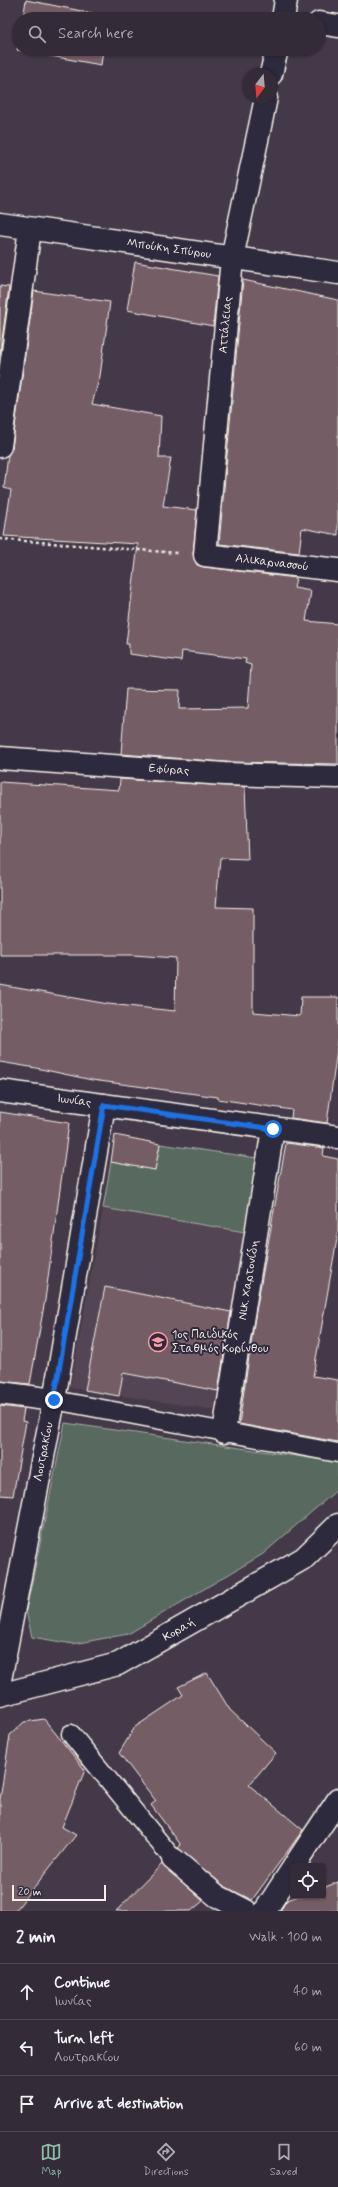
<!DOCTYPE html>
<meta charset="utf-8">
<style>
:root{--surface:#332b37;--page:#3b333f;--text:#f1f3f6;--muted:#a9a7ad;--line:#4e4752;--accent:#8abfa5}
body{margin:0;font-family:Mynerve,sans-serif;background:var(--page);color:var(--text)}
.controls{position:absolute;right:12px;bottom:12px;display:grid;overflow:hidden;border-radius:4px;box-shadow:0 1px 3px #0004}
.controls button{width:36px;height:36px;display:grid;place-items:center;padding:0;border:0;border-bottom:1px solid var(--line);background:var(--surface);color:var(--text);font:20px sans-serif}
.compass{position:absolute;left:242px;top:68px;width:36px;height:36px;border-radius:50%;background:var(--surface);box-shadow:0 1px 3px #0004;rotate:196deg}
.scale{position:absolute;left:12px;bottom:10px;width:94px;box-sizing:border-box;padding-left:4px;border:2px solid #f4f1e8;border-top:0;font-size:11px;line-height:14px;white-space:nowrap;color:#f4f1e8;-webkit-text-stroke:3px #2f2a3d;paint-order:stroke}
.stop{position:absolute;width:12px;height:12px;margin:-9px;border:3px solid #1a73e8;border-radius:50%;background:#fff}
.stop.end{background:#1a73e8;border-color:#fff;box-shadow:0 1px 4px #0008}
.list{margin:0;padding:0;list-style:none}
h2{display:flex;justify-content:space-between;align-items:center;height:52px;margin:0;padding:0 16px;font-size:17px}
h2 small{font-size:13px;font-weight:400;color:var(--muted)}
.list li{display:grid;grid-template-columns:26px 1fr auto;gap:12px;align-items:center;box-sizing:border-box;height:56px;padding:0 16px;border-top:1px solid var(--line)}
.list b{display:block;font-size:15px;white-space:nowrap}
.list p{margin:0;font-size:13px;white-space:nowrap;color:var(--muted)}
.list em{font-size:13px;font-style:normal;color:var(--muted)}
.icon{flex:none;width:22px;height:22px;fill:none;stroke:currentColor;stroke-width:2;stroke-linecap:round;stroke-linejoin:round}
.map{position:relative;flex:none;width:338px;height:1911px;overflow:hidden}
.search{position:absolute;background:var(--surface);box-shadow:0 1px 3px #0004;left:12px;right:12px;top:12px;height:44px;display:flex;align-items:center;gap:10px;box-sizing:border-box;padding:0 14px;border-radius:22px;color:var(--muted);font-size:15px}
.sheet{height:220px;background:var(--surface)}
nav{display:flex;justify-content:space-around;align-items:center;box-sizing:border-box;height:56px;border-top:1px solid var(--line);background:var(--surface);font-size:11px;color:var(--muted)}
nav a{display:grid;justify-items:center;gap:2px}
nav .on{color:var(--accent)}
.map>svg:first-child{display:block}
.built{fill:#534452}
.green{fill:#596961;stroke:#a6ada4}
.building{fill:#755d66;stroke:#f4f1e8}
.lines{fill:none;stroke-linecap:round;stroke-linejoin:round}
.pedestrian-casing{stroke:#f4f1e8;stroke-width:21}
.minor-casing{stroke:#f4f1e8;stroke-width:25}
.tertiary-casing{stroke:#f4f1e8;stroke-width:25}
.path{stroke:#f4f1e8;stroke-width:2.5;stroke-dasharray:3 3;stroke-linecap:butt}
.pedestrian{stroke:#2f2a3d;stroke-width:18}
.minor{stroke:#2f2a3d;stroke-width:22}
.tertiary{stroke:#2f2a3d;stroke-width:22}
.route{stroke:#1a73e8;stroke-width:5}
.labels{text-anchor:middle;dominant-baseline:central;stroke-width:4;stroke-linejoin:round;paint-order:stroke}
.street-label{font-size:12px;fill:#f4f1e8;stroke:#2f2a3d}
.poi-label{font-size:12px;fill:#f4f1e8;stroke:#2f2a3d;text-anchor:start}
</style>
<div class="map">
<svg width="338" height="1911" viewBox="0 0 338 1911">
<rect width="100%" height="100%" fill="#443949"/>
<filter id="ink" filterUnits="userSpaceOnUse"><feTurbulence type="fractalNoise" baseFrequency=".025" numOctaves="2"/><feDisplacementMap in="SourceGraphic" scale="8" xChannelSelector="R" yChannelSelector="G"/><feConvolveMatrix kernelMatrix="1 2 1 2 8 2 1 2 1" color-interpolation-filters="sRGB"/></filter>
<g filter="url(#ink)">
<path class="built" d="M 103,1208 L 245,1232 L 215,1410 L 70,1388 Z"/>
<path class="green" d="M 160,1144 L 257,1158 L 245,1232 L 103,1208 L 111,1162 L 155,1170 Z
M 65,1423 L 338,1462 L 338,1489 L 263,1554 L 128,1634 L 73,1644 L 32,1637 L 26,1611 Z"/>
<path class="building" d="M 26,0 L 107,16 L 106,19 L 23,19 Z
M 19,40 L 19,49 L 103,49 L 101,65 L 17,50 Z
M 135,262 L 218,276 L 213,326 L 127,310 Z
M 243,280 L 338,300 L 338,535 L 302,528 L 299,553 L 219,544 Z
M 0,286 L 9,287 L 0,355 Z
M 34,291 L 110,302 L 100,376 L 92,404 L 161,416 L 159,458 L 171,458 L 163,506 L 197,510 L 193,554 L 197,565 L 204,567 L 296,578 L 294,588 L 311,591 L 306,621 L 338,624 L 338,764 L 225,762 L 121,754 L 126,689 L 180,690 L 179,709 L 248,708 L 251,665 L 245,663 L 246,659 L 182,651 L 181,661 L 129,654 L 129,644 L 126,644 L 138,544 L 4,536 L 11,490 L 4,488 L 8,455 L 12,448 Z
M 120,779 L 245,787 L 248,859 L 220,858 L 216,907 L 253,908 L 253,1012 L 300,1016 L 301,997 L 338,997 L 338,1042 L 327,1123 L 291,1118 L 292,1110 L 218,1099 L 218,1097 L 92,1080 L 36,1068 L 0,1062 L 0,985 L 108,1004 L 175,1011 L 176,958 L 133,955 L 0,955 L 0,782 L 119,790 Z
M 0,1112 L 69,1123 L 45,1300 L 30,1384 L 0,1381 Z
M 115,1135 L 160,1144 L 155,1170 L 111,1162 Z
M 286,1143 L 324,1148 L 323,1156 L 338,1159 L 338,1233 L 313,1376 L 338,1380 L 338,1442 L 239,1424 L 255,1317 Z
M 105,1287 L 231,1312 L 218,1391 L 123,1373 L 119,1396 L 85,1390 Z
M 0,1406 L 24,1409 L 22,1421 L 26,1422 L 13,1496 L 0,1495 Z
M 207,1673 L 230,1710 L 276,1753 L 249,1785 L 303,1830 L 252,1900 L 224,1886 L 178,1848 L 181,1845 L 151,1805 L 156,1801 L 119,1753 L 135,1727 L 183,1695 L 178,1687 Z
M 44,1719 L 85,1770 L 62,1827 L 76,1835 L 15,1911 L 0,1911 L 0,1799 L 10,1735 L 24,1722 Z
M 162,1864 L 203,1901 L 191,1911 L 116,1911 Z
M 338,1882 L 338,1911 L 280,1911 L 287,1900 L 299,1896 L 323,1896 L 323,1888 Z"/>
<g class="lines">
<g class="pedestrian-casing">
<path id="pedestrian" d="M 54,1400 L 338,1453
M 71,1734 L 173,1859"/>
</g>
<g class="minor-casing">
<path id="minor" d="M 283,19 L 286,0
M 319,23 L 338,26
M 271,74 L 277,49
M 266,98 L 232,258 L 205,555 L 338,570
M 0,224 L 338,273
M 0,446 L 30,229
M 0,758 L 224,774 L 338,777
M 0,1393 L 54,1400
M 224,1432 L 273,1129
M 0,1680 L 54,1400 L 104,1105
M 0,1695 L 118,1664 L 304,1558 L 338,1525
M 173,1859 L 217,1896 L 246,1911
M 294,1866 L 338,1800
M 265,1911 L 293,1868"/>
</g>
<g class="tertiary-casing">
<path id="tertiary" d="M 0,1091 L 338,1137"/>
</g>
<path class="path" d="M 0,539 L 177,553"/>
<use href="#pedestrian" class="pedestrian"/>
<use href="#minor" class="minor"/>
<use href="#tertiary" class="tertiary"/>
</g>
</g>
<g class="lines" filter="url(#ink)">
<path class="route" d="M 54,1400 L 104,1105 L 273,1129"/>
</g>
<defs>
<g id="school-ring" transform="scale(1)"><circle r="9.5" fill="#2f2a3d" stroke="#ff9aa2" stroke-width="1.5"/><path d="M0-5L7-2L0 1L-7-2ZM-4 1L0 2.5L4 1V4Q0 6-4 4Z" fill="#ff9aa2"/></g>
</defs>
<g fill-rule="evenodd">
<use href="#school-ring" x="158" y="1342"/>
</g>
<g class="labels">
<g class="street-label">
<text transform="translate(169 249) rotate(8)">Μπούκη Σπύρου</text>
<text transform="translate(226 325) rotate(-85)">Αττάλειας</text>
<text transform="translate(272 563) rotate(7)">Αλικαρνασσού</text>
<text transform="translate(169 770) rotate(4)">Εφύρας</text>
<text transform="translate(74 1101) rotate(8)">Ιωνίας</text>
<text transform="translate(249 1280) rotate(-81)">Νικ. Χαρτονίδη</text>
<text transform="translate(44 1452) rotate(-79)">Λουτρακίου</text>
<text transform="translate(179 1630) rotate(-30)">Κοραή</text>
</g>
<g class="poi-label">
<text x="172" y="1335">1ος Παιδικός<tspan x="172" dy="14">Σταθμός Κορίνθου</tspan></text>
</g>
</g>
</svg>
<div class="controls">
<button><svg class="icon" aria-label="locate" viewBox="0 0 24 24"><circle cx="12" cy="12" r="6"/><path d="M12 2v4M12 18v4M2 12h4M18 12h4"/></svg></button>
</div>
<svg class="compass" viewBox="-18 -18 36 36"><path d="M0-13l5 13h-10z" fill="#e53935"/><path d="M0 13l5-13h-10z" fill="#a9a7ad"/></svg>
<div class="scale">20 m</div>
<div class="stop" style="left:273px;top:1129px"></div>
<div class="stop end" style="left:54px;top:1400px"></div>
<div class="search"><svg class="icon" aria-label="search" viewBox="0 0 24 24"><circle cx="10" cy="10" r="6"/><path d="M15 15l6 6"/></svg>Search here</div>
</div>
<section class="sheet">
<h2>2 min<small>Walk · 100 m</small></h2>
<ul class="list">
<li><svg class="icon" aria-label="ahead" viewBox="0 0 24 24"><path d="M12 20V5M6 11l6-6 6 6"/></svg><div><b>Continue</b><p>Ιωνίας</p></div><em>40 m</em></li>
<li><svg class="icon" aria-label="left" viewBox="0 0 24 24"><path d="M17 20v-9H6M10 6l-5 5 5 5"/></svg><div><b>Turn left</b><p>Λουτρακίου</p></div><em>60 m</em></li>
<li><svg class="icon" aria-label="arrive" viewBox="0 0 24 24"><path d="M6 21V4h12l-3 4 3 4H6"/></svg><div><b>Arrive at destination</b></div></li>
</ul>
</section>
<nav>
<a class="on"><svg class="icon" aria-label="map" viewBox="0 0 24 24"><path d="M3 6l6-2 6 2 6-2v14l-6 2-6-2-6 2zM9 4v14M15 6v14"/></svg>Map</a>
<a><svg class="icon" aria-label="directions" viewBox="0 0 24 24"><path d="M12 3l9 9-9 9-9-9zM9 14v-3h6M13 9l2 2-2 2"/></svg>Directions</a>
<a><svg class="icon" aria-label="saved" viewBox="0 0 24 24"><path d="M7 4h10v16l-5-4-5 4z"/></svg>Saved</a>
</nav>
